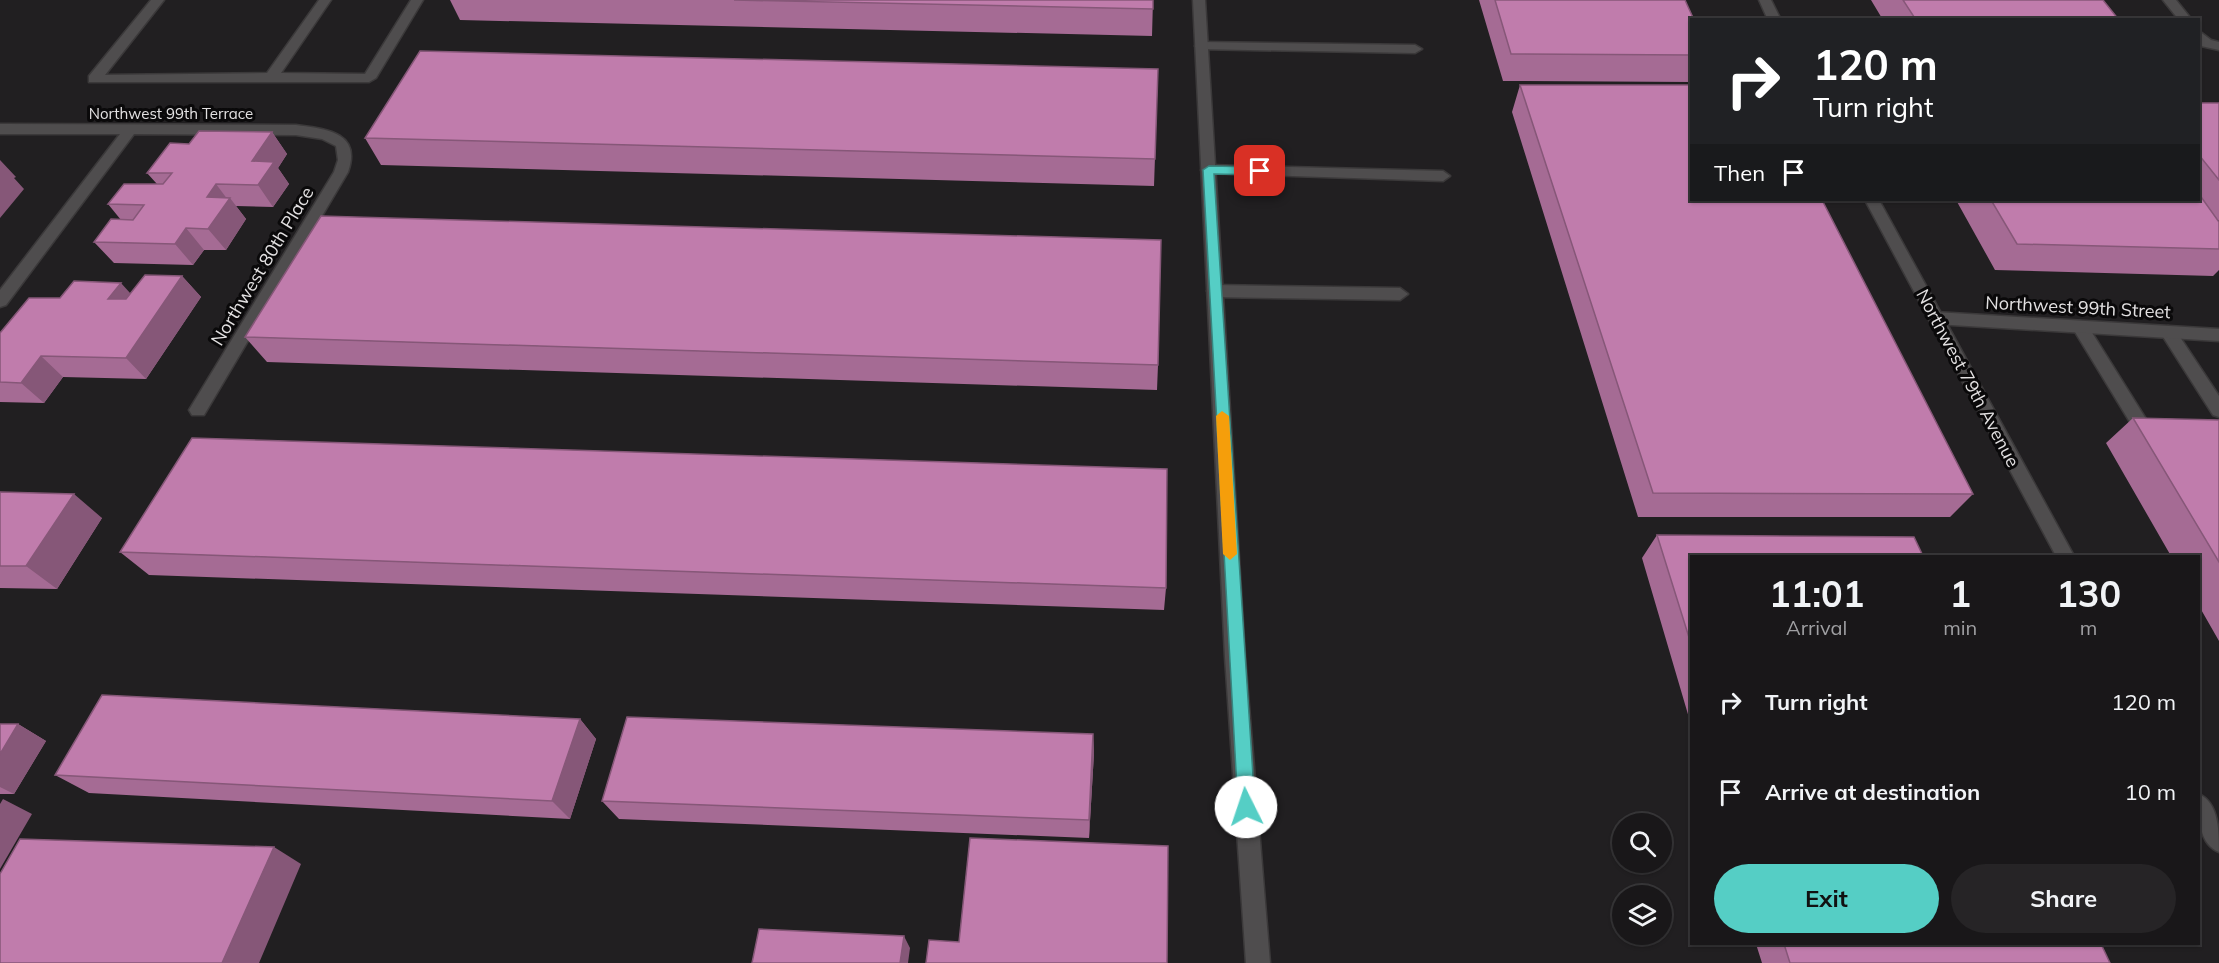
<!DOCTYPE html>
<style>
:root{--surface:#191719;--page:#262426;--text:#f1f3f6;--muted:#9f9fa2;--line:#373638;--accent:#55cec5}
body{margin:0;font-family:Mulish,sans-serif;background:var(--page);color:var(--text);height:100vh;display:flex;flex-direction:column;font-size:22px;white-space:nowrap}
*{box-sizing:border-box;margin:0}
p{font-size:20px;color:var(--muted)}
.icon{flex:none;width:33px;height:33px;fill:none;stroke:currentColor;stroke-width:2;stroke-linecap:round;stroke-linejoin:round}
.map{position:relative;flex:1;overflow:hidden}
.sheet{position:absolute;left:1690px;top:555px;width:510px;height:390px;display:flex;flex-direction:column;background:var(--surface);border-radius:0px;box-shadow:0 2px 4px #0004,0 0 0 2px var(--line)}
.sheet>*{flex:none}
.guide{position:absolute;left:1690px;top:18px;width:510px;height:183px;border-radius:0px;box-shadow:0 2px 4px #0004,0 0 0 2px var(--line);background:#202124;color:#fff;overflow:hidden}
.fabs{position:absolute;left:1612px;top:813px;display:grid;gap:12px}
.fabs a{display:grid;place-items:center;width:60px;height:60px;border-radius:50%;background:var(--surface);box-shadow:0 2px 4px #0004,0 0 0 2px var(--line);font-size:30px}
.pin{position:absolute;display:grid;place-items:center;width:51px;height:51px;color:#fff;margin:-26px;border-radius:12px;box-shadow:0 3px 9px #0006}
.me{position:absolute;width:66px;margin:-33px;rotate:356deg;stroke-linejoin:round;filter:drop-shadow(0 0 4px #0008)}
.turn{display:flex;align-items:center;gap:21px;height:126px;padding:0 24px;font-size:27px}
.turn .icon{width:78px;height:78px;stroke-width:2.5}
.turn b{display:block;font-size:42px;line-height:51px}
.then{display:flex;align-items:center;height:57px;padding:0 24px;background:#0003;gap:12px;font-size:22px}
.eta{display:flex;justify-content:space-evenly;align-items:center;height:102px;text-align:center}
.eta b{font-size:36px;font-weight:700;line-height:42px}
.button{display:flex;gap:12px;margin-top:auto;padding:12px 24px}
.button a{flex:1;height:69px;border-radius:36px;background:var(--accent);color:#111;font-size:24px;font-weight:700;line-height:69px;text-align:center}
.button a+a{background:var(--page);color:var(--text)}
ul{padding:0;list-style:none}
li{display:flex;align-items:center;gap:18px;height:90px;padding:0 24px}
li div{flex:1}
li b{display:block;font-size:22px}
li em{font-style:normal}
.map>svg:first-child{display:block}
</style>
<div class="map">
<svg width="2219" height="963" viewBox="0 0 2219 963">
<rect width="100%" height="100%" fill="#211f21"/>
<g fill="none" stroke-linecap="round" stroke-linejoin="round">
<defs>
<path id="service" d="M 151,0 L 164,0 L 105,75 L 267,73 L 319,0 L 331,0 L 281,73 L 365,74 L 411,0 L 423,0 L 376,78 L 369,82 L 89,82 L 89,76 Z
M 2163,0 L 2176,0 L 2192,20 L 2179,20 Z
M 2199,31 L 2211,40 L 2219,42 L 2219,50 L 2201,46 Z
M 1202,42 L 1415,45 L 1422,49 L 1415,53 L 1197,49 L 1195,46 Z
M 1208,165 L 1443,171 L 1450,176 L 1443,181 L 1203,173 L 1201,170 L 1203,167 Z
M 1215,285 L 1400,288 L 1408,294 L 1400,300 L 1215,297 L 1207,291 Z
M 2080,321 L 2086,323 L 2151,427 L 2154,432 L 2151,437 L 2139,437 L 2072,327 Z
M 2168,326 L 2174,328 L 2219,396 L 2219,417 L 2213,415 L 2160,332 Z"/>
<path id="minor" d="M 0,124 L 296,125 C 326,129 362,132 348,172 L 204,415 L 192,415 L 189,410 L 334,172 L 338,160 L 336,146 L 322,139 L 296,135 L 134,134 L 6,305 L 0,307 L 0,290 L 120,134 L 0,134 Z
M 1935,312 L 2219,329 L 2219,341 L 1935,324 L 1927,318 Z"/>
<path id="tertiary" d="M 1193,0 L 1205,0 L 1245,657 L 1270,963 L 1246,963 L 1225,657 Z
M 1759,0 L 1771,0 L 1781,20 L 1768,20 Z
M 1865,200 L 1879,200 L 2074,556 L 2056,556 Z
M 2199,794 C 2219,803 2219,832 2219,852 C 2197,843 2199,814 2199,794 Z"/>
</defs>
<use href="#service" stroke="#3b393a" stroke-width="3"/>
<use href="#minor" stroke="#3b393a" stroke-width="3"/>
<use href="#tertiary" stroke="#3b393a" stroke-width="3"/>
<use href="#service" fill="#4f4d4e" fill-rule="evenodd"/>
<use href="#minor" fill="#4f4d4e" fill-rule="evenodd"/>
<use href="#tertiary" fill="#4f4d4e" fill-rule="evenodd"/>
</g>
<path fill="#a56b94" d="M 450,0 L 1153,0 L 1152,36 L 460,20 Z
M 1479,0 L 1685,0 L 1692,20 L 1692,82 L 1503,81 Z
M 1871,0 L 2103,0 L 2119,20 L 1883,20 Z
M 1158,69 L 1154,186 L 381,165 L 365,138 Z
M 1520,85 L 1973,494 L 1950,517 L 1638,517 L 1512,112 Z
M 2199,103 L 2219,103 L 2219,220 L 2218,220 L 2219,222 L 2219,270 L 2213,276 L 1995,270 L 1956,200 L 2199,200 Z
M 272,132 L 287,154 L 278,168 L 289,184 L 273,207 L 236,206 L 246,219 L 226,250 L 204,250 L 193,265 L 114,263 L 94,242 L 121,220 L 108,204 L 157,184 L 147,173 Z
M 182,276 L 201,297 L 146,379 L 63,377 L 44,403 L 0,402 L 0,333 L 60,298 L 131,294 Z
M 245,337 L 1158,365 L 1157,390 L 267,362 Z
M 2133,418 L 2219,420 L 2219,641 L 2199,606 L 2199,556 L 2171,556 L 2106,443 Z
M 0,492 L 102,518 L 57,589 L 0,588 Z
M 1657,535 L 1692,556 L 1692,728 L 1642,558 Z
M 120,552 L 1166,588 L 1164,610 L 149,575 Z
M 580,719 L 596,739 L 570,819 L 89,793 L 55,775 Z
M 0,724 L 18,724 L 46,741 L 14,794 L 0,794 Z
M 1093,734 L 1094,753 L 1089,838 L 619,819 L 602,801 Z
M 1756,944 L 2101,944 L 2110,963 L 1762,963 Z"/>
<path fill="#865778" d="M 272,132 L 287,154 L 278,168 L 289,184 L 273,207 L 258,185 L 252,161 Z
M 0,160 L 16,177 L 14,178 L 24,189 L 0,218 Z
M 216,184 L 228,200 L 230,198 L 246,219 L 226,250 L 208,229 L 207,197 Z
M 186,228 L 204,250 L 193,265 L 175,244 Z
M 182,276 L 201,297 L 146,379 L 126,358 Z
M 121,283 L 140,304 L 108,299 Z
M 41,356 L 63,377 L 44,403 L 21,383 Z
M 74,494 L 102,518 L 57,589 L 26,566 Z
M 580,719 L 596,739 L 570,819 L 552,801 Z
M 18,724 L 46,741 L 14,794 L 0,787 L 0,754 Z
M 1093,734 L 1094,753 L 1089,838 L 1089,820 Z
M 3,799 L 32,814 L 0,869 L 0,804 Z
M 274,847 L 301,864 L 259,963 L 222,963 Z
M 904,936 L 910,948 L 908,963 L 900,963 Z"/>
<path fill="#c07cac" stroke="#865778" stroke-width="1.5" d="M 734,0 L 1153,0 L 1153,9 Z
M 1495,0 L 1685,0 L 1694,20 L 1692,20 L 1692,55 L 1511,54 Z
M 1903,0 L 2103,0 L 2119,20 L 1916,20 Z
M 420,51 L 1158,69 L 1155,159 L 365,138 Z
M 1520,85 L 1692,85 L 1692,200 L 1822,200 L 1973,494 L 1653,493 Z
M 2199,103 L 2219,103 L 2219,180 L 2199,155 Z
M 199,131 L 272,132 L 252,161 L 274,162 L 258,185 L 216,184 L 207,197 L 230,198 L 208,229 L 186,228 L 175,244 L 94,242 L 111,219 L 133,220 L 144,205 L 108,204 L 124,184 L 163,184 L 172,173 L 147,173 L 170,143 L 189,144 Z
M 2199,194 L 2219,222 L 2219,249 L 2017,244 L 1991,200 L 2199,200 Z
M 321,216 L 1161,240 L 1158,365 L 245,337 Z
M 145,275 L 182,276 L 126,358 L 41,356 L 21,383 L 0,382 L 0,333 L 29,298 L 60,298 L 74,281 L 121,283 L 108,299 L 126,299 Z
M 2133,418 L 2219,420 L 2219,562 Z
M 192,438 L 1167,469 L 1166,588 L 120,552 Z
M 0,492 L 74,494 L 26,566 L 0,566 Z
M 1657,535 L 1914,537 L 1923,556 L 1692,556 L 1692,647 Z
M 102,695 L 580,719 L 552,801 L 55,775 Z
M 627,717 L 1093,734 L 1089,820 L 602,801 Z
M 0,724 L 18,724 L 0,754 Z
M 970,838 L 1168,846 L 1167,963 L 926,963 L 929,940 L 959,942 Z
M 20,839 L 274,847 L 222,963 L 0,963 L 0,874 Z
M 759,929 L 904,936 L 900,963 L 752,963 Z
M 1784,944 L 2101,944 L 2110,963 L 1790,963 Z"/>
<path fill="#55cec5" stroke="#378680" stroke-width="1.5" d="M 1209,166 L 1260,167 L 1266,171 L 1260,175 L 1214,174 L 1255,807 L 1252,812 L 1246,815 L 1241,812 L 1238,807 L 1203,170 Z"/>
<path fill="#f59e0b" d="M 1222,411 L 1229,416 L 1237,554 L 1230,560 L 1223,554 L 1216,416 Z"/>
<g text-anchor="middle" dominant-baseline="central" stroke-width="6" stroke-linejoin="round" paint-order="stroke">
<g font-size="15" fill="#e3e1e2" stroke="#0a090a">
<text x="171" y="113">Northwest 99th Terrace</text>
</g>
<g font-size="18" fill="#e3e1e2" stroke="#0a090a">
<text transform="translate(262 266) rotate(-59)">Northwest 80th Place</text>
<text transform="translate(2078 307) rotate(3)">Northwest 99th Street</text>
<text transform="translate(1968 378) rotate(62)">Northwest 79th Avenue</text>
</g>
</g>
</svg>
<div class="fabs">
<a><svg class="icon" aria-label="search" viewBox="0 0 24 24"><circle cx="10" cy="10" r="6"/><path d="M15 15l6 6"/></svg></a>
<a><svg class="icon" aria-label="layers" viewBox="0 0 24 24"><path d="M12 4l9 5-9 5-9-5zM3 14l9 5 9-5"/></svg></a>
</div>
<div class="pin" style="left:1260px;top:171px;background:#d93025"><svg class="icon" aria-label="arrive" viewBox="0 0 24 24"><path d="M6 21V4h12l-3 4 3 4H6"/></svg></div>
<svg class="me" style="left:1246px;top:807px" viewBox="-20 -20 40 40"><circle r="19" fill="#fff"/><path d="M0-13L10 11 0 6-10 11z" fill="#55cec5"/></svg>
<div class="guide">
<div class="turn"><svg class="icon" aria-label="right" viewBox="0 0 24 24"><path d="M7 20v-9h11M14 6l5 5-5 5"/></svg><div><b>120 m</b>Turn right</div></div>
<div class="then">Then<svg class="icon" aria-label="arrive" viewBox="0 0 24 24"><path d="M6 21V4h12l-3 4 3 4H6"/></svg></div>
</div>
<section class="sheet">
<div class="eta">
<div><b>11:01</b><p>Arrival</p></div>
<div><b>1</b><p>min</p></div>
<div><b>130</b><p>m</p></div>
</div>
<ul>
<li><svg class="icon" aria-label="right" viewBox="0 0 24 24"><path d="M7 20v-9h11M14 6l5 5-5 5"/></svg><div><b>Turn right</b></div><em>120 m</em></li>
<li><svg class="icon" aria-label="arrive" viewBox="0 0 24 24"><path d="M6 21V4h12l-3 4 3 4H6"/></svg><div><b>Arrive at destination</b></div><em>10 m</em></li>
</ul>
<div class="button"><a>Exit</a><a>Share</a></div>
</section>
</div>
